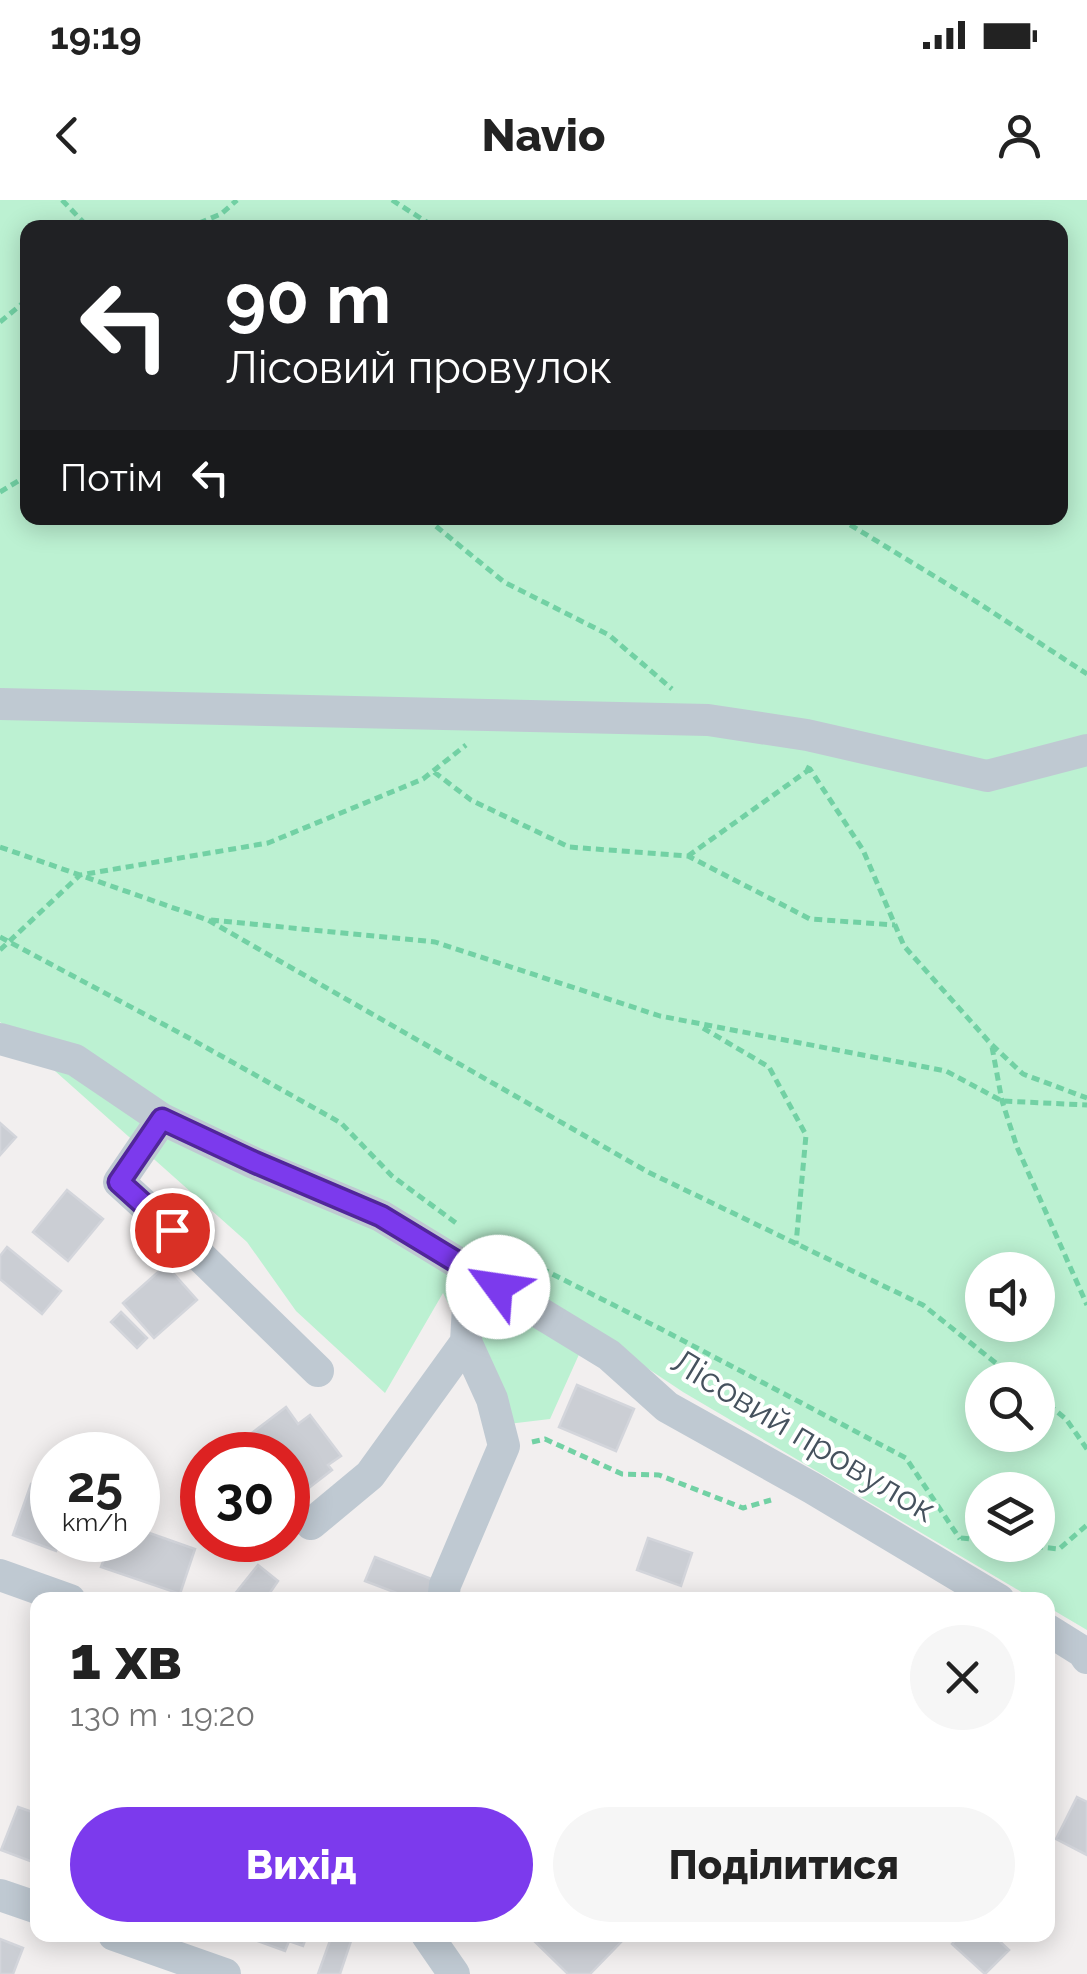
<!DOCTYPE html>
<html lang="uk">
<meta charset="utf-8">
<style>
:root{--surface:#fff;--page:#f6f6f6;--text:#222;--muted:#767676;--accent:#7c3aed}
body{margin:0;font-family:Raleway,sans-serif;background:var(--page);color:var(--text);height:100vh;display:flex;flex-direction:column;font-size:38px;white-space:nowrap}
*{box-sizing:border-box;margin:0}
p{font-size:32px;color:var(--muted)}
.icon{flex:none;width:55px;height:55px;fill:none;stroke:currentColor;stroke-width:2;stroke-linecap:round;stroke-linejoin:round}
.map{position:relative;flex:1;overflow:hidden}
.side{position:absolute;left:30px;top:1392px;width:1025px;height:350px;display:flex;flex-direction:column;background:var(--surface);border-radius:20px;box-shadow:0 5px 25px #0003}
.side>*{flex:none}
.guide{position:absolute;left:20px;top:20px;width:1048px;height:305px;border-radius:20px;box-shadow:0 5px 25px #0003;background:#202124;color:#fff;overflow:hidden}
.tools{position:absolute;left:965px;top:1052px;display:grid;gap:20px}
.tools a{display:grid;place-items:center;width:90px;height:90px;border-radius:50%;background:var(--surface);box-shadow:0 5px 25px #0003;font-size:50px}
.speed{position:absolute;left:30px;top:1232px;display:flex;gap:20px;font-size:50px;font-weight:700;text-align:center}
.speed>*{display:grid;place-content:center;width:130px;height:130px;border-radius:50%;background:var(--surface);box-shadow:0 5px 25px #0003;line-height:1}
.speed small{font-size:25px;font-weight:400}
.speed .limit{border:15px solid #d22;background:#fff;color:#111}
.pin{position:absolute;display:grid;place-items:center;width:85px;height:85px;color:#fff;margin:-42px;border:5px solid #fff;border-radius:50%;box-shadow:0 2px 10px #0007}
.me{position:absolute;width:110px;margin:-55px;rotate:301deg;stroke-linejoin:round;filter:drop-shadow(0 0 8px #0008)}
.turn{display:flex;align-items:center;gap:35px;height:210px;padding:0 40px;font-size:45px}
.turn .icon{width:130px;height:130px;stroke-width:2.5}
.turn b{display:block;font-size:70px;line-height:85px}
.then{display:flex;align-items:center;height:95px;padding:0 40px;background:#0003;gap:20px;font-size:38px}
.round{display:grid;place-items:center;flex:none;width:105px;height:105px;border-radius:52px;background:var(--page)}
.overview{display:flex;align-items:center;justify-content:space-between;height:170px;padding:0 40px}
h1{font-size:60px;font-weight:800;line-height:75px}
.primary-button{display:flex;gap:20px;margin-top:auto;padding:20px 40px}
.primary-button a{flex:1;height:115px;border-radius:60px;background:var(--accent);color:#fff;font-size:40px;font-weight:800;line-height:115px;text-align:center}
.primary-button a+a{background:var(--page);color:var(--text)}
.status{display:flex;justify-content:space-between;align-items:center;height:70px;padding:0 50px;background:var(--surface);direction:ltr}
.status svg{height:28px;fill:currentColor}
header{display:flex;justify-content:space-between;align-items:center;height:130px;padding:0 40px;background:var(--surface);font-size:45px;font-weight:800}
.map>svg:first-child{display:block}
</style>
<div class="status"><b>19:19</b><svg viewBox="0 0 49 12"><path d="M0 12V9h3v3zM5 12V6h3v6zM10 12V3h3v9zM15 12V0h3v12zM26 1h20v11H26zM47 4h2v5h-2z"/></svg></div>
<header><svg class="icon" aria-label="back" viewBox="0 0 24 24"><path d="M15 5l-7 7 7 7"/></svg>Navio<svg class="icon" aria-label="person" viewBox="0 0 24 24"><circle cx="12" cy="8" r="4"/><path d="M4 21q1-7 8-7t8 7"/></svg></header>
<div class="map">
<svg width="1087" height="1774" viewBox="0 0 1087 1774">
<rect width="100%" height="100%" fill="#f2efef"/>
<path fill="#bcf1d2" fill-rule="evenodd" d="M 0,0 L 1087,0 L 1087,1430 L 1048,1407 L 1048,1400 L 1035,1400 L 683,1192 L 590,1130 L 550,1219 L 508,1224 L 443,1093 L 385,1193 L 296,1111 L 247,1042 L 0,822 ZM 28,28 L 1060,28 L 1060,318 L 28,318 ZM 982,1070 L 1038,1070 L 1038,1125 L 982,1125 ZM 982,1180 L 1038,1180 L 1038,1235 L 982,1235 ZM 982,1290 L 1038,1290 L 1038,1345 L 982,1345 Z"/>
<path fill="#cbced4" stroke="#d3d5db" stroke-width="2.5" d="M 0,923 L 16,937 L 0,955 Z
M 67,990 L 103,1019 L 68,1061 L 33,1032 Z
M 7,1047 L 61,1091 L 42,1114 L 0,1079 L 0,1056 Z
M 166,1065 L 197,1100 L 154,1138 L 123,1103 Z
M 121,1112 L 147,1138 L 137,1148 L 111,1122 Z
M 577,1185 L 634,1209 L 616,1251 L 559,1227 Z
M 286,1207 L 298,1224 L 310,1215 L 341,1256 L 328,1265 L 332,1270 L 288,1304 L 288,1255 L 250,1255 L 240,1242 Z
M 31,1284 L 52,1292 L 52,1340 L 60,1340 L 56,1351 L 13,1335 Z
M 138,1329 L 195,1349 L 180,1394 L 101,1367 L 111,1340 L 138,1340 Z
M 648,1338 L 692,1353 L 681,1386 L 637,1370 Z
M 375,1357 L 434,1380 L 426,1400 L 415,1400 L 365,1381 Z
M 258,1365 L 278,1381 L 265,1400 L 230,1400 Z
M 1077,1597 L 1087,1602 L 1087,1655 L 1056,1639 Z
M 18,1607 L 38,1614 L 38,1664 L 1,1650 Z
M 241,1735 L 307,1735 L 303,1746 L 289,1741 L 285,1751 Z
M 332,1735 L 353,1735 L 340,1774 L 318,1774 Z
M 528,1735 L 618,1735 L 623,1740 L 590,1774 L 568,1774 Z
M 960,1735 L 993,1735 L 1009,1750 L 985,1774 L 952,1744 Z
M 0,1739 L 23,1748 L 13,1774 L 0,1774 Z"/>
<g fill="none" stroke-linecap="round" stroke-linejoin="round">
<path stroke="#72d1a4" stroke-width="5" stroke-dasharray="8 5" stroke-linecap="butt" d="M 62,0 L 89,28
M 392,0 L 436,28
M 187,28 L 221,14 L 237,0
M 0,122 L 28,99
M 0,292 L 28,275
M 426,318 L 504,382 L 609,435 L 672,489
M 839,318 L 980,404 L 1087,474
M 806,567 L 810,569 L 863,650 L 904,746 L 991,844 L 1023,874 L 1087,898
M 434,572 L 471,600 L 569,647 L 688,656 L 810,719 L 895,725
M 0,647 L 208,720 L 648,972 L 923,1105 L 1017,1180
M 688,656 L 810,569
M 211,720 L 435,742 L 660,816 L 946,871 L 1002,901 L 1087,905
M 0,737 L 191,839 L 341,923 L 392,976 L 456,1023
M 0,750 L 80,675 L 268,643 L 423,579 L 466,545
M 703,828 L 769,867 L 806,935 L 796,1044
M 992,847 L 1002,901 L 1017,947 L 1087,1105
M 483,1039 L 661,1129 L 906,1258 L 960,1339
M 1038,1196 L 1066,1219 L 1087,1249
M 532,1242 L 545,1239 L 622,1274 L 659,1275 L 743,1308 L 771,1300
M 961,1338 L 982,1340
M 1022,1345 L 1059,1349 L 1087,1325"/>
<path stroke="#bfc9d2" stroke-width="32" d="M 0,504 L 708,520 L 807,535 L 987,576 L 1087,550
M 0,839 L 75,860 L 162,919 L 119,982 L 199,1055 L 318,1171
M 162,919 L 254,963 L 381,1016 L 609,1155 L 667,1207 L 812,1288 L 999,1400
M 311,1324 L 370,1275 L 466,1142
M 0,1375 L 70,1400
M 443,1400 L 445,1385 L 504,1246 L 492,1199 L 466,1142 L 470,1070
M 1048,1430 L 1083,1452 L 1087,1458
M 0,1695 L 38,1708
M 114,1735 L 225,1774
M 427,1735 L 454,1774"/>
</g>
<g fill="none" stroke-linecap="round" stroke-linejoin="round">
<defs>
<path id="route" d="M 172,1030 L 119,982 L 162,919 L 254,962 L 381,1016 L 498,1087"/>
</defs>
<use href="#route" stroke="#51269a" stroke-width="25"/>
<use href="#route" stroke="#7c3aed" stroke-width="18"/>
</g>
<g text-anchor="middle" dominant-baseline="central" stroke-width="8" stroke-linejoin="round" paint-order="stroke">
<g font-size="35" fill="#46525e" stroke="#fff">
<text transform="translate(804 1235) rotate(31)">Лісовий провулок</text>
</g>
</g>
</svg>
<div class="tools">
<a><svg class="icon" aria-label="sound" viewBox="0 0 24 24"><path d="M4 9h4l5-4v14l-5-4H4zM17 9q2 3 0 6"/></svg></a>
<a><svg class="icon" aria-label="search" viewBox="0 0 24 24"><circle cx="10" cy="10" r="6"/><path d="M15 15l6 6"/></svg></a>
<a><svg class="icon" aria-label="layers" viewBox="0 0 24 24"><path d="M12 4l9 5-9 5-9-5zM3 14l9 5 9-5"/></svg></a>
</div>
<div class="speed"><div>25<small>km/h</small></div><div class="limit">30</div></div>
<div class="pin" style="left:172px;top:1030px;background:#d93025"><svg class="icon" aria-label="arrive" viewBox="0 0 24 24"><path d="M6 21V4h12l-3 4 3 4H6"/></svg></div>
<svg class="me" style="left:498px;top:1087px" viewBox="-20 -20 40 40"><circle r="19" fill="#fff"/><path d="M0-13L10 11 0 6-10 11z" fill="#7c3aed"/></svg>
<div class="guide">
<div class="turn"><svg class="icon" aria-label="left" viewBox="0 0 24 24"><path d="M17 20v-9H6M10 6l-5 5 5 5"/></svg><div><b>90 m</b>Лісовий провулок</div></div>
<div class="then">Потім<svg class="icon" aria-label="left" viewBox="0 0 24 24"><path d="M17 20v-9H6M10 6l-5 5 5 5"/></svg></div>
</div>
<section class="side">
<div class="overview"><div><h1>1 хв</h1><p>130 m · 19:20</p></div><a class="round"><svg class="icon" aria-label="close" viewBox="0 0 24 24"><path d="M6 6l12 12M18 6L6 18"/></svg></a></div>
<div class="primary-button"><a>Вихід</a><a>Поділитися</a></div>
</section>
</div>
